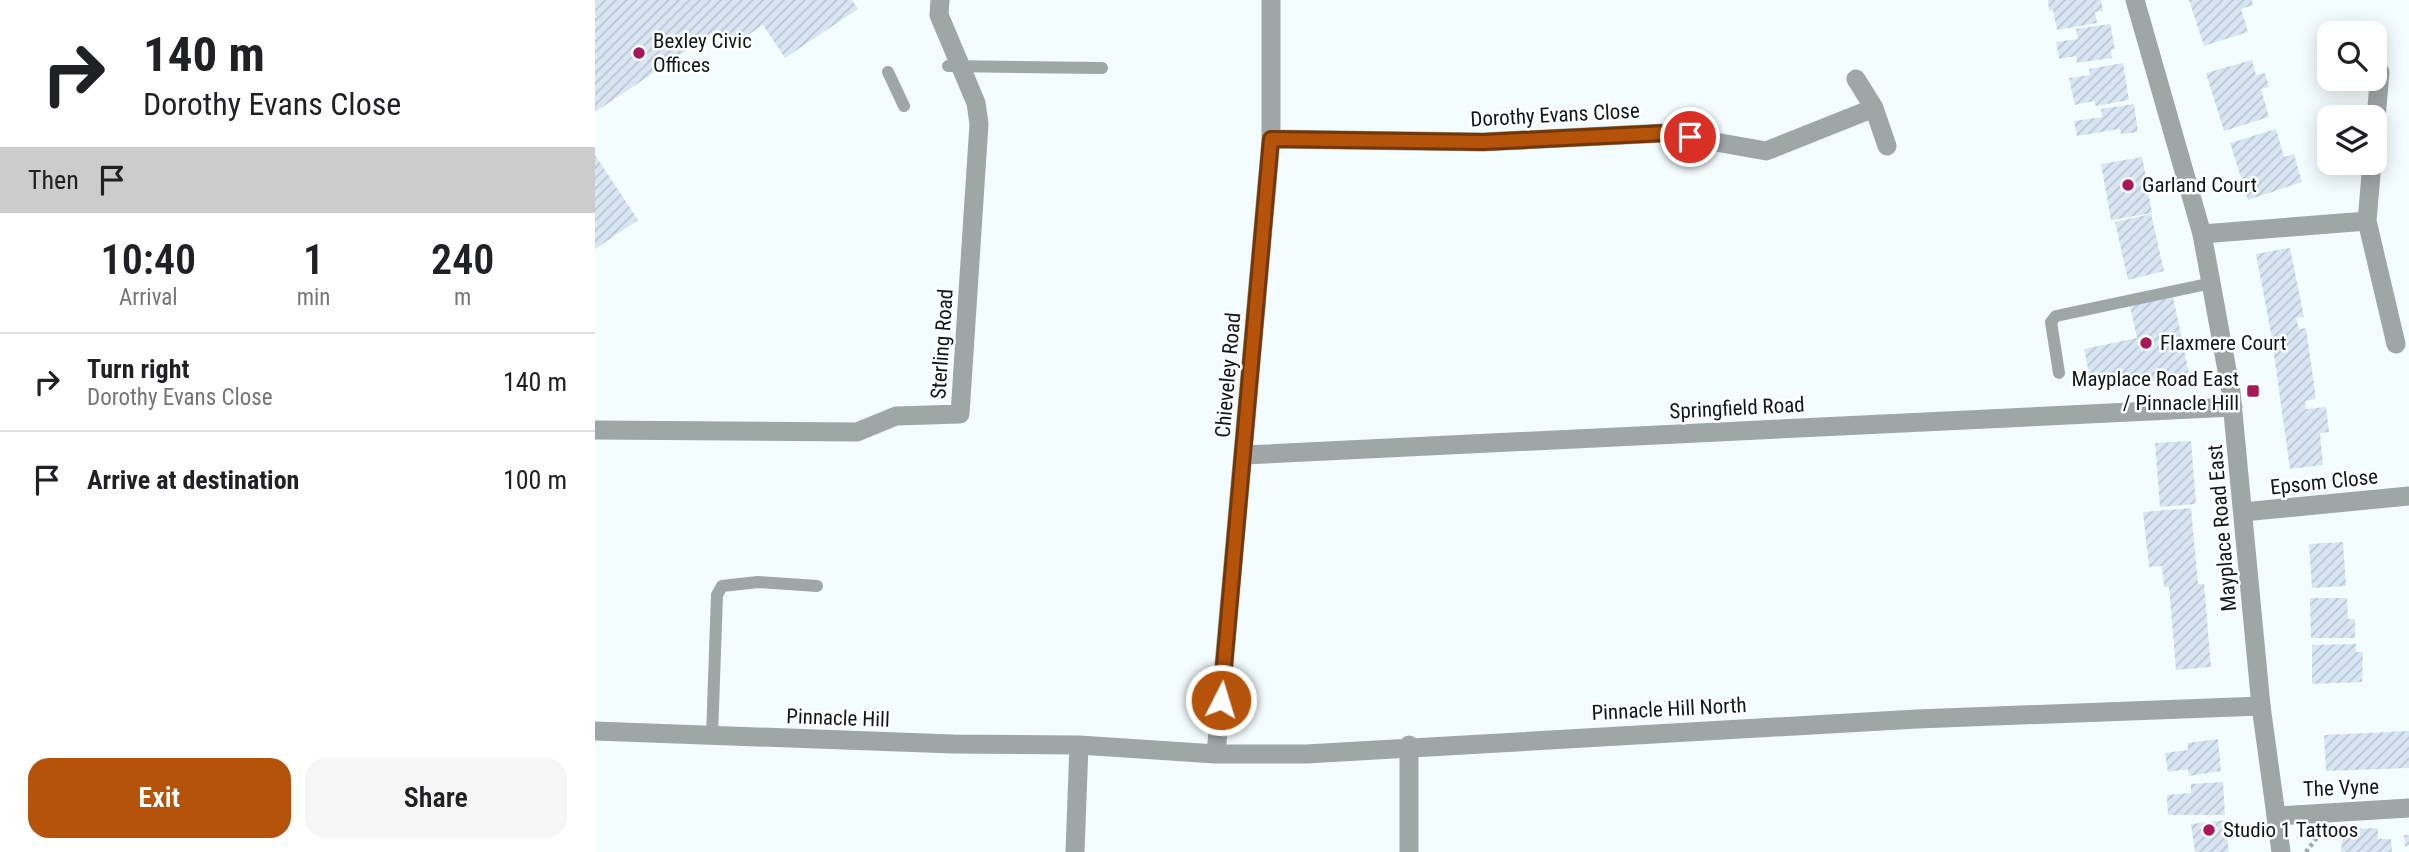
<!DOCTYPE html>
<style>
:root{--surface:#fff;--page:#f6f6f6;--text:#202124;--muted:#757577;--line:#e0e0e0;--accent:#b45309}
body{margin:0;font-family:"Roboto Condensed",sans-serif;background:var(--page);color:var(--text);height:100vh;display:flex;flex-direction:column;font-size:26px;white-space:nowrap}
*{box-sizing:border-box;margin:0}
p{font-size:23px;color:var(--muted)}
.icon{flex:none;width:38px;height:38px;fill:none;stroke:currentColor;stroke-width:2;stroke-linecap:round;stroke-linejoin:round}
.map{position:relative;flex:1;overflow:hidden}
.details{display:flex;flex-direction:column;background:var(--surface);width:595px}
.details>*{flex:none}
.guide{background:#fff;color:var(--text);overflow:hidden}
.buttons{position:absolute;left:1722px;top:21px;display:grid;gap:14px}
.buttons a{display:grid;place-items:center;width:70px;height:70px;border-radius:14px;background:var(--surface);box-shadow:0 4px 18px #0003;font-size:35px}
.pin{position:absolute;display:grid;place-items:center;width:60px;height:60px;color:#fff;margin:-30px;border:4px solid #fff;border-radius:50%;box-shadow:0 2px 7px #0007}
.me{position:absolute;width:77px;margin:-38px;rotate:5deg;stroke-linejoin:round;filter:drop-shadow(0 0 5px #0008)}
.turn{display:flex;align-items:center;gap:24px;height:147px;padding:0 28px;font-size:32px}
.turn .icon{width:91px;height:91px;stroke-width:2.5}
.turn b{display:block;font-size:49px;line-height:60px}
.then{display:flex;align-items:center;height:66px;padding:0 28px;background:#0003;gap:14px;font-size:26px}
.eta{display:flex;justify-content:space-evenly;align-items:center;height:119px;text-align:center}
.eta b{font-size:42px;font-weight:600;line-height:49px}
.button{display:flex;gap:14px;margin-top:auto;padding:14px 28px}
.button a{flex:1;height:80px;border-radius:21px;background:var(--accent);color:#fff;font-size:28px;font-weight:600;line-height:80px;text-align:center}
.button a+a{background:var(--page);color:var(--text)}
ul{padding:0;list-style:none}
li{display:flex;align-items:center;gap:21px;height:98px;padding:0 28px;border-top:2px solid var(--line)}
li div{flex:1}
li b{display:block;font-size:26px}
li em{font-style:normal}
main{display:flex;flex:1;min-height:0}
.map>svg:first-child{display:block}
</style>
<main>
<section class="details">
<div class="guide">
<div class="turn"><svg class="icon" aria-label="right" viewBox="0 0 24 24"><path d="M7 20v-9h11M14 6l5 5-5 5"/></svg><div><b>140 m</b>Dorothy Evans Close</div></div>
<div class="then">Then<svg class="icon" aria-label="arrive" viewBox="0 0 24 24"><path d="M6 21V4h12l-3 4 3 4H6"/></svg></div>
</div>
<div class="eta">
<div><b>10:40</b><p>Arrival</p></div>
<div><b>1</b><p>min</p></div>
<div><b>240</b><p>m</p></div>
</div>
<ul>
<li><svg class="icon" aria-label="right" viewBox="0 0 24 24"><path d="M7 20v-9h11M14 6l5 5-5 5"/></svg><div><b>Turn right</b><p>Dorothy Evans Close</p></div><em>140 m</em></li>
<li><svg class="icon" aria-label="arrive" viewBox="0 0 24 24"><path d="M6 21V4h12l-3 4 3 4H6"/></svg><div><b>Arrive at destination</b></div><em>100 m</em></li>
</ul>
<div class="button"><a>Exit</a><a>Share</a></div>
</section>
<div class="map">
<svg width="1814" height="852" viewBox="0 0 1814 852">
<defs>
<pattern id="building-hatch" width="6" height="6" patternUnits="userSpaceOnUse" patternTransform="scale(1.75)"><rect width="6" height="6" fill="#d8e6f4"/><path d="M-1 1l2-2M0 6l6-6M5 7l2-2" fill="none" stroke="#b8c5d1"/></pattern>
</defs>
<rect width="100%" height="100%" fill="#f3fcfe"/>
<path fill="url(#building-hatch)" d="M 0,0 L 257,0 L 263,9 L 190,58 L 168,25 L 134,48 L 122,30 L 0,112 Z
M 1453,0 L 1506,0 L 1508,11 L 1500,12 L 1502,23 L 1462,30 L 1458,10 L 1454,11 Z
M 1594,0 L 1657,0 L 1658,5 L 1646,9 L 1653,32 L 1609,46 Z
M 1515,24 L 1520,49 L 1516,50 L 1517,58 L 1482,63 L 1481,56 L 1464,59 L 1461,42 L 1483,39 L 1481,29 Z
M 1657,60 L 1661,75 L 1670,73 L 1674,87 L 1666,89 L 1674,117 L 1629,131 L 1611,73 Z
M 1528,63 L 1534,100 L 1501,106 L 1499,101 L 1480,105 L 1474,78 L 1495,75 L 1494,69 Z
M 1539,104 L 1543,132 L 1526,134 L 1525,129 L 1482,136 L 1479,121 L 1507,117 L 1506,109 Z
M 1681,129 L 1689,157 L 1699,154 L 1707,182 L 1653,200 L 1635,143 Z
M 0,155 L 43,220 L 0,249 Z
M 1547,157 L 1551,178 L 1556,178 L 1558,191 L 1553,192 L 1557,213 L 1516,220 L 1506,164 Z
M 1556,214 L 1569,271 L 1533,280 L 1520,222 Z
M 1695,248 L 1709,317 L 1701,318 L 1704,329 L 1711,328 L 1721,399 L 1710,401 L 1711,409 L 1731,407 L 1734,432 L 1725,433 L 1728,465 L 1695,469 L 1676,333 L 1661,254 Z
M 1578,297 L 1594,373 L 1554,382 L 1553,375 L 1497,387 L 1489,349 L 1542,338 L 1535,306 Z
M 1596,441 L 1601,504 L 1565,507 L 1560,443 Z
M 1596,508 L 1603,584 L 1609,584 L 1616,667 L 1581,670 L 1574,587 L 1569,587 L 1567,566 L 1554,567 L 1548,512 Z
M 1748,542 L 1751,586 L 1717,588 L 1714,544 Z
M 1715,598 L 1752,598 L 1753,619 L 1760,619 L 1760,638 L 1716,638 Z
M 1761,644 L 1761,652 L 1768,652 L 1767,682 L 1717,684 L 1717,645 Z
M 1814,731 L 1814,768 L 1731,771 L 1729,735 Z
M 1623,739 L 1626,771 L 1594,776 L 1593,769 L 1573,772 L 1570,753 L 1593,750 L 1592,743 Z
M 1628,782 L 1630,815 L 1573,815 L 1572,795 L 1596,793 L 1596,784 Z
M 1630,820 L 1634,852 L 1600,852 L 1596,824 Z
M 1783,828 L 1783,839 L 1796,839 L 1797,852 L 1746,852 L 1748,829 Z
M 1809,835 L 1814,835 L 1814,845 L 1810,847 Z"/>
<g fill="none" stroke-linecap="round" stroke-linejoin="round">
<path stroke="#a2aaac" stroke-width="4.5" stroke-dasharray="3.5 3.5" stroke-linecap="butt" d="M 1711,852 L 1723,836"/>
<path stroke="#9ea7a6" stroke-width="12" d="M 353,66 L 507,68
M 293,72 L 309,106
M 1464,373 L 1456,322 L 1461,316 L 1617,283
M 117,736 L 122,595 L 127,586 L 163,582 L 222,586"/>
<path stroke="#9ea7a6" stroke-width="19" d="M 1279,108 L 1292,146
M 1780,130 L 1785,72
M 676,139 L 888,142 L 1070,133 L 1171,151 L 1279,108 L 1261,79
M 1772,221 L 1801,344
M 1607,234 L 1772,221 L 1777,163
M 0,430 L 262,432 L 301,416 L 365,414 L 384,124 L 381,103 L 344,15 L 345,0
M 649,455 L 1638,407
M 1648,512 L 1814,496
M 0,731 L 358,744 L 484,745 L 621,754 L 711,754 L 1322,719 L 1666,706
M 621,754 L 676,139 L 676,0
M 1681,816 L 1814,808
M 480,852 L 484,745
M 814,852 L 814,745"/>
<path stroke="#9ea7a6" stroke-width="19" d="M 1540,0 L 1607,234 L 1636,392 L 1666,706 L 1686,852"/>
</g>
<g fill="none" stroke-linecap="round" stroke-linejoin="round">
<defs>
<path id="route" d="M 626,700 L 676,139 L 888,142 L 1070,133 L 1095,137"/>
</defs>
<use href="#route" stroke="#753606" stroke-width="18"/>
<use href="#route" stroke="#b45309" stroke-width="12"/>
</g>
<g fill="#a71859" stroke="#fff" stroke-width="2.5">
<circle cx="44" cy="53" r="7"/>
<circle cx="1533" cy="185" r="7"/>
<circle cx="1551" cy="343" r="7"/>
<rect x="1651" y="384" width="14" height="14" rx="3.5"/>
<circle cx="1614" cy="830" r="7"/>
</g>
<g text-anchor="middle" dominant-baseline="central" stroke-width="5" stroke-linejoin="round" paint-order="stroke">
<g font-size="21" fill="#10181a" stroke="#fff" text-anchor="start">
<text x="58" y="41">Bexley Civic<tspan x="58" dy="24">Offices</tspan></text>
<text x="1547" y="185">Garland Court</text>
<text x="1565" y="343">Flaxmere Court</text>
<text x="1644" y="379" text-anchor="end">Mayplace Road East<tspan x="1644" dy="24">/ Pinnacle Hill</tspan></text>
<text x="1628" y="830">Studio 1 Tattoos</text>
</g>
<g font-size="21" fill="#10181a" stroke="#fff">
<text transform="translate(960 115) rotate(-3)">Dorothy Evans Close</text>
<text transform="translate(347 344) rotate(-86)">Sterling Road</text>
<text transform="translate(633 375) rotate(-85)">Chieveley Road</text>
<text transform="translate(1142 408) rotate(-3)">Springfield Road</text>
<text transform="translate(1729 482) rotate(-6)">Epsom Close</text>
<text transform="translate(1627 528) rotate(-95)">Mayplace Road East</text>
<text transform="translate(1074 709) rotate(-3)">Pinnacle Hill North</text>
<text transform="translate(243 718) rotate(2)">Pinnacle Hill</text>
<text transform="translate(1746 788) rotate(-2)">The Vyne</text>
</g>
</g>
</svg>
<div class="buttons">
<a><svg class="icon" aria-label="search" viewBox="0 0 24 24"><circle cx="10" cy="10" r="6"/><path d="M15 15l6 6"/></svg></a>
<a><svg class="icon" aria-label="layers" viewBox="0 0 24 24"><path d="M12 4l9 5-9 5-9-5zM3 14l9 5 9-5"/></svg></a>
</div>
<div class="pin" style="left:1095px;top:137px;background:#d93025"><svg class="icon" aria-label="arrive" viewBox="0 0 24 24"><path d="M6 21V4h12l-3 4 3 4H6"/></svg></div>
<svg class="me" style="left:626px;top:700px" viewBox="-20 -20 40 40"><circle r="17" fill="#b45309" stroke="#fff" stroke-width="3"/><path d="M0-11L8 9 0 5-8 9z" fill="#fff"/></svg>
</div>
</main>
